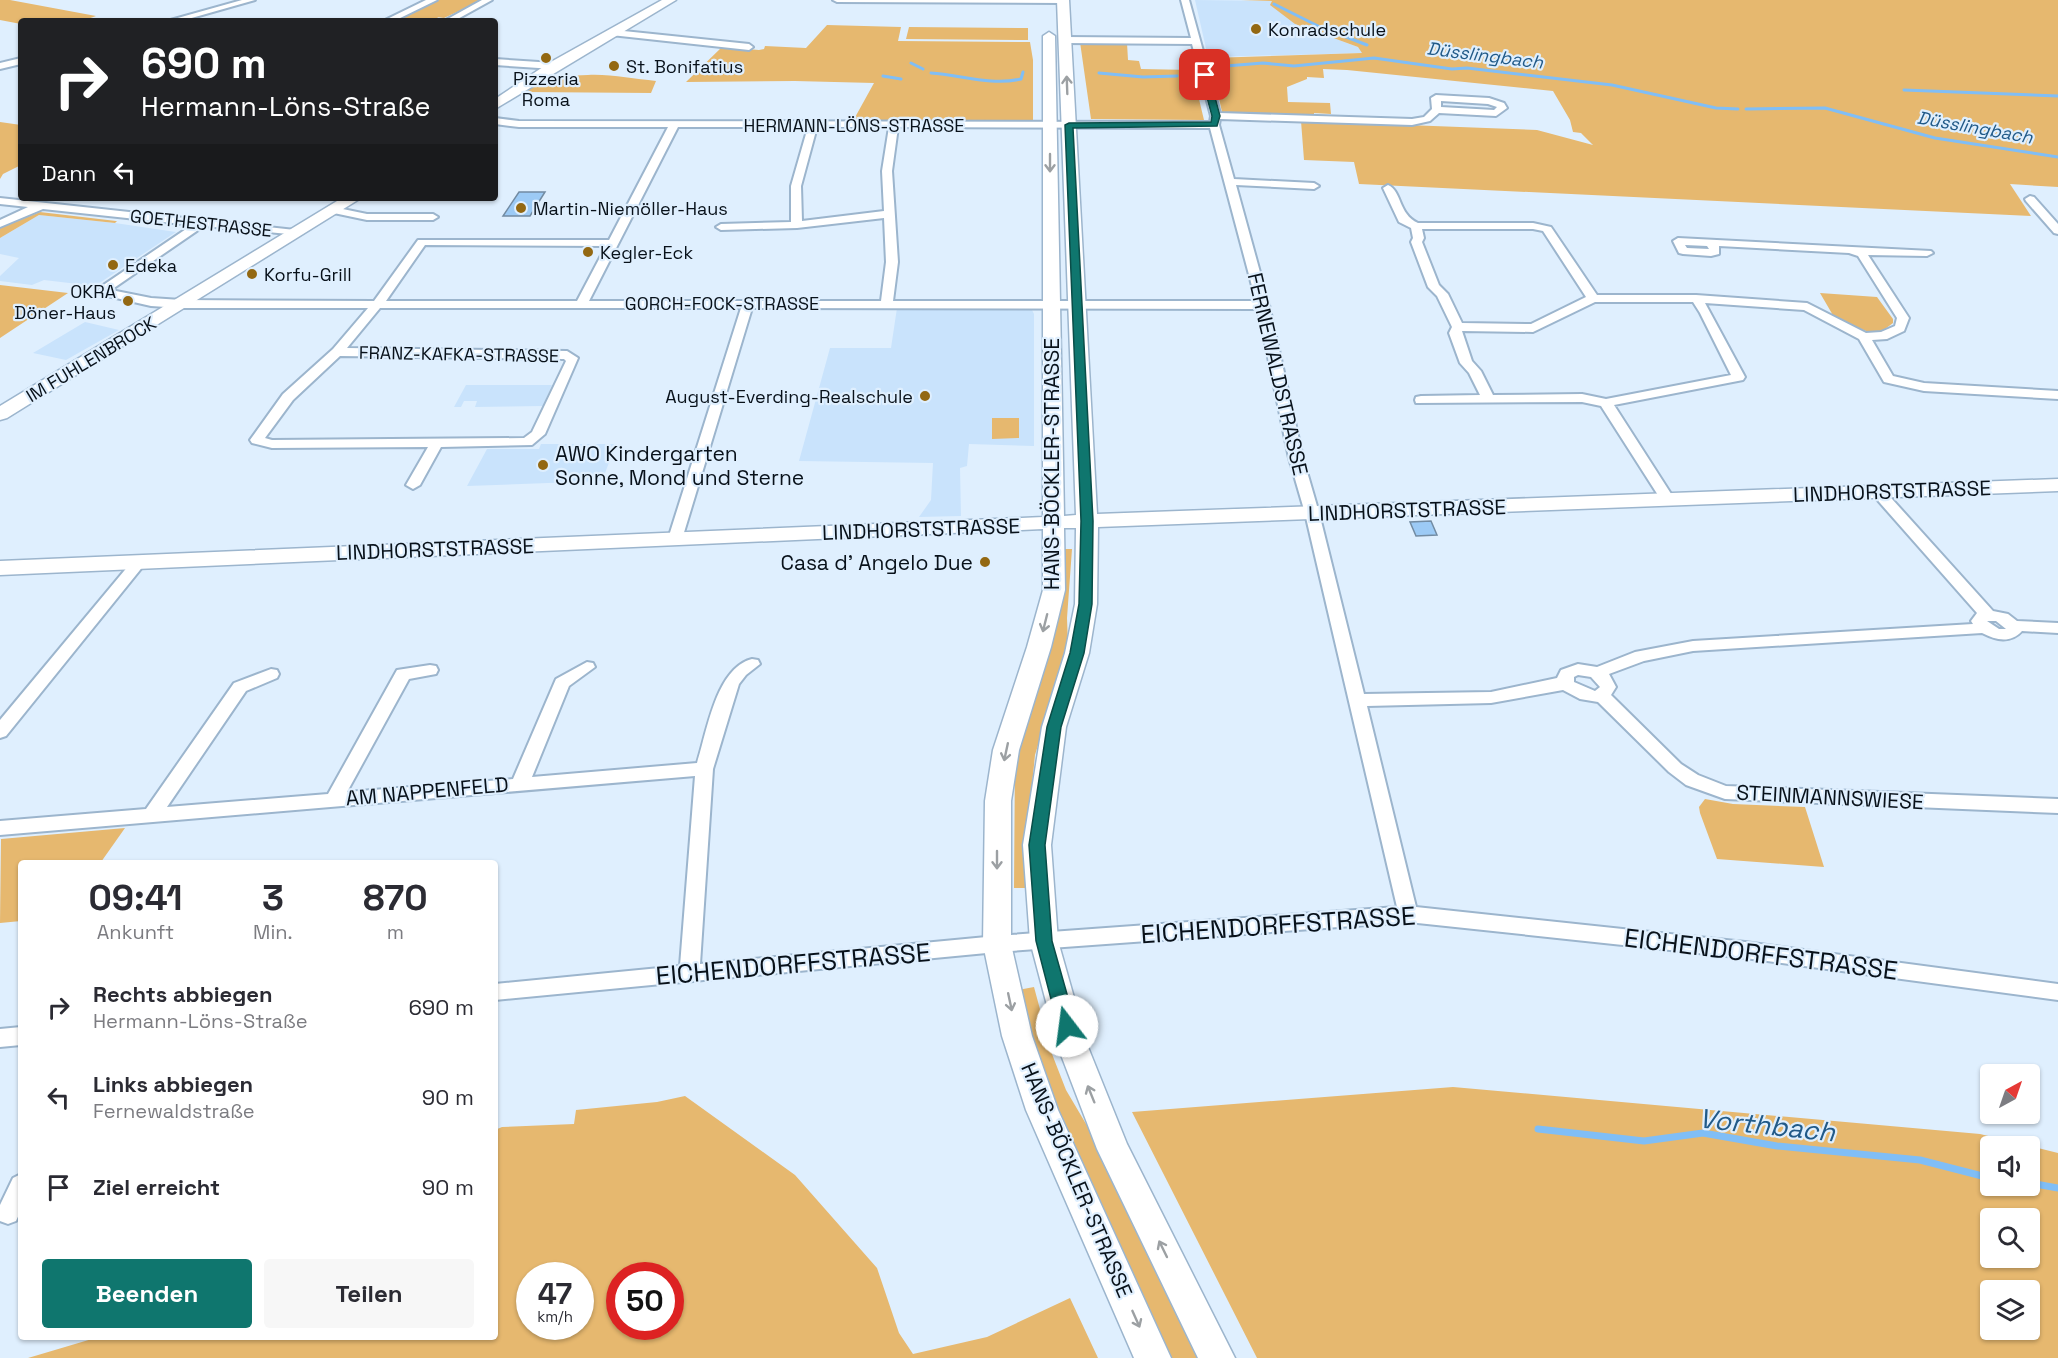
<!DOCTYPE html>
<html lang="de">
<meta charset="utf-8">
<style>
:root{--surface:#fff;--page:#f7f7f7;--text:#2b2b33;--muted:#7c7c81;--accent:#0f766e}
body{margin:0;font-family:"Space Grotesk",sans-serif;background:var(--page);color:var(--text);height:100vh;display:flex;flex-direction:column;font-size:22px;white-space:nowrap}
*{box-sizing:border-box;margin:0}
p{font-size:20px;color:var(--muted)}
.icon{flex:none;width:33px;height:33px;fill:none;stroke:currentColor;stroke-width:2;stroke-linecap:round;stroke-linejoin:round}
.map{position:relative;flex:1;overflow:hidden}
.sheet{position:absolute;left:18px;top:860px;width:480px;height:480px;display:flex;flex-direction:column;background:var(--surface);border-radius:6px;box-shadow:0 2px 4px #0004}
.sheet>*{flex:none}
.hud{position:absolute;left:18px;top:18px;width:480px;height:183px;border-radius:6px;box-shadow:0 2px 4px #0004;background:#202124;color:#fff;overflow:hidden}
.needle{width:39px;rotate:40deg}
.tools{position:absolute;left:1980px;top:1064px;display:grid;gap:12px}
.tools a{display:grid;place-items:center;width:60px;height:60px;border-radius:6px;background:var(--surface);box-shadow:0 2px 4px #0004;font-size:30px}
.speed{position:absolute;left:516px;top:1262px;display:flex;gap:12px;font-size:30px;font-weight:700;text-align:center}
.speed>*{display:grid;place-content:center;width:78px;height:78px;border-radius:50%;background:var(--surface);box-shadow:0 2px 4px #0004;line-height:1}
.speed small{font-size:15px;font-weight:400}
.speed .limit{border:9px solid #d22;background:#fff;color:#111}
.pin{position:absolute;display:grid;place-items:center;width:51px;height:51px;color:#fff;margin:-26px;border-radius:12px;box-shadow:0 3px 9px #0006}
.me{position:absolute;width:66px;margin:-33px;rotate:345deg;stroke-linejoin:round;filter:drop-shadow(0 0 4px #0008)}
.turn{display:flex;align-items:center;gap:21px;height:126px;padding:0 24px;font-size:27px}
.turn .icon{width:78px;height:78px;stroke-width:2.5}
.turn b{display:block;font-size:42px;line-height:51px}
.then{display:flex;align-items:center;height:57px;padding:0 24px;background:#0003;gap:12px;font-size:22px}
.eta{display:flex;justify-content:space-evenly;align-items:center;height:102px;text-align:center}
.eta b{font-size:36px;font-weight:800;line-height:42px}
.cta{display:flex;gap:12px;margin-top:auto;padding:12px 24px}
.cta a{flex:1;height:69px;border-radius:6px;background:var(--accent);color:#fff;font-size:24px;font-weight:800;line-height:69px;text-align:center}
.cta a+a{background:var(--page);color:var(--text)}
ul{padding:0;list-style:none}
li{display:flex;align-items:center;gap:18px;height:90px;padding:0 24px}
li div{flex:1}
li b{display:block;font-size:22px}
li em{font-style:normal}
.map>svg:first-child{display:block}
</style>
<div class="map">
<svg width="2058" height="1358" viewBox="0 0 2058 1358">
<rect width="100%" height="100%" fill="#dfeffe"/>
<path fill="#c9e3fc" d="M 1195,0 L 1272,1 L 1295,24 L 1358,47 L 1363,53 L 1208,57 Z
M 39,215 L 115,223 L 176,232 L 95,286 L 44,280 L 32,285 L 0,281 L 0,276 L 19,258 L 0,254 L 0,238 Z
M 897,308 L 1024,308 L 1032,310 L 1034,314 L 1034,446 L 969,444 L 967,466 L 960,468 L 961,516 L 919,517 L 931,500 L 933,463 L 799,461 L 830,348 L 891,348 Z
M 85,322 L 119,330 L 66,360 L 33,353 Z
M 466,385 L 552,385 L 543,406 L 475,407 L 477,401 L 464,401 L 461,407 L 454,407 Z
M 541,444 L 616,444 L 602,481 L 467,486 L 487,449 L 539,449 Z"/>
<path fill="#e6b86f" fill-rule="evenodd" d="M 0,0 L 10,0 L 96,16 L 82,21 L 21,21 L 21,24 L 0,20 Z
M 439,0 L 483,0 L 444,18 L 437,17 L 443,21 L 392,21 Z
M 1241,0 L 2058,0 L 2058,187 L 2010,184 L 2031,216 L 1359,184 L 1354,162 L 1304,160 L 1301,121 L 1537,130 L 1593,145 L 1581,133 L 1573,132 L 1570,120 L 1553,91 L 1347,70 L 1323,69 L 1324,78 L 1307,77 L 1307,79 L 1287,87 L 1288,102 L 1330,103 L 1331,114 L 1314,113 L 1314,116 L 1222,112 L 1210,58 L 1362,53 L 1358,47 L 1295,24 L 1270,5 L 1272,1 Z
M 827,25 L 901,27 L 898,41 L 1030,42 L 1033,60 L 1033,121 L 853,121 L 874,83 L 795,81 L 686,82 L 722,47 L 759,50 L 764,49 L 765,46 L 806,48 Z
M 909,27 L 1028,28 L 1028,40 L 906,39 Z
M 1080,42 L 1127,43 L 1128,60 L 1139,61 L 1141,69 L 1192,70 L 1204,120 L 1091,119 Z
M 550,75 C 564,77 575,75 588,75 C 611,74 634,79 656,81 L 651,93 L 525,92 Z
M 0,122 L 21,125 L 21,165 L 3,174 L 0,179 Z
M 40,212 L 116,221 L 117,221 L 115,223 L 39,215 L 0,238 L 0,228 Z
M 0,285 L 68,293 L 0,338 Z
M 1820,293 L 1877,297 L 1893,319 L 1893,323 L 1881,332 L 1866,331 L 1834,317 Z
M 992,418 L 1019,418 L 1019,438 L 992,439 Z
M 1061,549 L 1072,549 L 1067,618 L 1068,646 L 1035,755 L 1028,826 L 1028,888 L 1014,888 L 1015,755 Z
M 1705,799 L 1733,804 L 1805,807 L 1824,867 L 1717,859 L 1700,813 L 1699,807 Z
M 125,828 L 101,862 L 21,862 L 21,921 L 0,923 L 1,839 Z
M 1034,987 L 1052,1054 L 1066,1090 L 1102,1151 L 1203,1358 L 1165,1358 L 1057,1119 L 1018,990 Z
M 1453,1087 L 1980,1134 L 2029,1146 L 1990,1146 L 1990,1185 L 2030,1185 L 2030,1146 L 2058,1153 L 2058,1358 L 1257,1358 L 1132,1112 ZM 1990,1218 L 2030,1218 L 2030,1257 L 1990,1257 ZM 1990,1290 L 2030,1290 L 2030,1329 L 1990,1329 Z
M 685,1096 L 795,1175 L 877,1268 L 899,1333 L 913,1354 L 987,1337 L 1070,1298 L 1098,1358 L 28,1358 L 102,1336 L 495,1336 L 495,1130 L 502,1127 L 574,1124 L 576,1110 L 657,1102 ZM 530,1275 L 580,1275 L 580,1326 L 530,1326 ZM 620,1275 L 670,1275 L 670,1326 L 620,1326 Z"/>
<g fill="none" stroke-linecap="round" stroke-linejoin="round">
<path stroke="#80bef6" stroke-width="3" d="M 1274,4 L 1320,27 L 1367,45
M 911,63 L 923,69
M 1226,66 L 1263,63 L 1294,66 L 1374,58 L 1452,69 L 1467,68 L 1612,85 L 1716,108 L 1738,109
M 931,73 C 961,75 991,86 1021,79 L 1023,72
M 1099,73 L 1143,77 L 1177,76
M 883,76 L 901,79
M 1904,90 L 2058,96
M 1746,109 L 1825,108 L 1935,138 L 2058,157"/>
<path stroke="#80bef6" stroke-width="7" d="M 1538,1129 L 1644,1141 L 1703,1133 L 1777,1146 L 1920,1160 L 1990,1178
M 2030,1183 L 2058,1188"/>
</g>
<path fill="#9ccaf5" stroke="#728ba2" stroke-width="1.5" d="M 519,192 L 545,192 L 530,216 L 503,216 Z
M 1431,521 L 1437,535 L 1416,536 L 1410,522 Z"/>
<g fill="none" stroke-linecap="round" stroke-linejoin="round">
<defs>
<path id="street" d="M 242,0 L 255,0 L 181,21 L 167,21 Z
M 426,0 L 437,0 L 394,21 L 383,21 Z
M 482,0 L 492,0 L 454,21 L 444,21 Z
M 833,0 L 1066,0 L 1067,1 L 1063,3 L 837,2 Z
M 1181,0 L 1189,0 L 1220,113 L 1412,119 L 1424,117 L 1432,109 L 1431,98 L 1436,95 L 1489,98 L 1504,103 L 1507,108 L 1496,116 L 1439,113 L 1430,121 L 1412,125 L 1220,119 L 1219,125 L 1234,179 L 1314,183 L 1319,186 L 1314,189 L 1236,185 L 1269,305 L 1303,458 L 1319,513 L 1364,694 L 1491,692 L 1557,678 L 1561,670 L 1578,664 L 1597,667 L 1635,652 L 1693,641 L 1973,624 L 1971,621 L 1977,613 L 1873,495 L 1871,492 L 1878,488 L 1883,489 L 1993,611 L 2008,614 L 2017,621 L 2058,623 L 2058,633 L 2022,631 C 2010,644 1996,640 1982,633 L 1693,651 L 1644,661 L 1609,674 L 1616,687 L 1611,695 L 1681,764 L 1698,775 L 1726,786 L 2058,799 L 2058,813 L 1725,799 L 1686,785 L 1669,772 L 1598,702 L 1580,699 L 1563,690 L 1491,703 L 1367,706 L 1416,907 L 1745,942 L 2058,984 L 2058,1000 L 1745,958 L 1408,922 L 997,952 L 495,1000 L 495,984 L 680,966 L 695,776 L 0,835 L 0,821 L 146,809 L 234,683 L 271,669 L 277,670 L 279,674 L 277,678 L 246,691 L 167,807 L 328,794 L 397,670 L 430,665 L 436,666 L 438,670 L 436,674 L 409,679 L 347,792 L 513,779 L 556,679 L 587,662 L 593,663 L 595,667 L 569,686 L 532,777 L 697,763 C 707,732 716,668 752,659 L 758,660 L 760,664 L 746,675 L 739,684 L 713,769 L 700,964 L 997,936 L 1397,907 L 1305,513 L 1289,458 L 1258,309 L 752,308 L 682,539 L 675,543 L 668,539 L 741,308 L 380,308 L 347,348 L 567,351 L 578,358 L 545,434 L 532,445 L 441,447 L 420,485 L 413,489 L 406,485 L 428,447 L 272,448 L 252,443 L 250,440 L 283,394 L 333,349 L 368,308 L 181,308 L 151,306 L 103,295 L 97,292 L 102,286 L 192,225 L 43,209 L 0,227 L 0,220 L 28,207 L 0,204 L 0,198 L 295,230 L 299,231 L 299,235 L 204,226 L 111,290 L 151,298 L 181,300 L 374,301 L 418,240 L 609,240 L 668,127 L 519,127 L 495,124 L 495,118 L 519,121 L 1210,122 L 1211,116 L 1192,44 L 1065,43 L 1061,40 L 1065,37 L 1191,38 ZM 1441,101 L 1488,104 L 1497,107 L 1494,110 L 1441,107 ZM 678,127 L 808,127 L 791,186 L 791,222 L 721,224 L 716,227 L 721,230 L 797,228 L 884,218 L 886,262 L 881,301 L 589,301 ZM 817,127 L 889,127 L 882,171 L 884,211 L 802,221 L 801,186 ZM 898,127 L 1210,128 L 1256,301 L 893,301 L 898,262 L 892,171 ZM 425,245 L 606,246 L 577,301 L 386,301 ZM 340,356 L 564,359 L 566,361 L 532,432 L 524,438 L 272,440 L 265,438 L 293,400 ZM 1987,621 L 1996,621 L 2006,629 L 1999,629 ZM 1578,675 L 1591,677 L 1600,687 L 1595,691 L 1574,682 L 1574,677 Z
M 614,30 L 749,44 L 753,47 L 749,50 L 611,35 L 611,31 Z
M 21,58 L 21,64 L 0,69 L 0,63 Z
M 495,59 L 554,63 L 558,66 L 554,69 L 495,65 Z
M 1388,185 C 1402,191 1398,214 1418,223 L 1533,223 L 1551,227 L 1597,295 L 1696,295 L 1807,303 L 1866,333 L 1881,332 L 1895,326 L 1897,318 L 1858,256 L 1849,253 L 1719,246 L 1719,254 L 1711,256 L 1683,254 L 1679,253 L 1673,241 L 1678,238 L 1931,251 L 1933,253 L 1927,256 L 1868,255 L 1909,318 L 1904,331 L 1887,339 L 1872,340 L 1893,376 L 1924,383 L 2058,391 L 2058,399 L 1924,391 L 1884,382 L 1859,339 L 1804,310 L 1705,303 L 1745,377 L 1743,380 L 1614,405 L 1675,500 L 1668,504 L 1663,503 L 1601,406 L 1582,402 L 1416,403 L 1415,400 L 1416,397 L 1421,396 L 1480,395 L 1469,373 L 1460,363 L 1449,333 L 1452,327 L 1437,296 L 1428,287 L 1411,242 L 1413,238 L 1411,228 L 1399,222 L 1383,188 ZM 1422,229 L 1533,229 L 1543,231 L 1586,297 L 1531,324 L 1462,323 L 1448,294 L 1439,285 L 1422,242 L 1424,238 ZM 1685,245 L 1707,246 L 1709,249 L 1687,248 ZM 1595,302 L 1693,302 L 1700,313 L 1731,375 L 1606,399 L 1582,394 L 1493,395 L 1481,371 L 1472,361 L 1462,331 L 1533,332 Z
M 2030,196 L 2034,197 L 2058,224 L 2058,234 L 2054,233 L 2026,201 L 2025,199 Z
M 333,207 L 367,214 L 433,214 L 438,217 L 433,220 L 367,220 L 329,212 L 329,208 Z
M 139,557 L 144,559 L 147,562 L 144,565 L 6,736 L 0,738 L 0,720 L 134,559 Z
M 21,1027 L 21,1045 L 0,1047 L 0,1029 Z
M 21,1174 L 21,1210 L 16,1221 L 8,1224 L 0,1221 L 0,1205 L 13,1178 Z"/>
<path id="secondary" d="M 662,0 L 676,0 L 495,109 L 495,99 L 549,63 Z
M 1057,0 L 1069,0 L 1097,514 L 2058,479 L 2058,491 L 1098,527 L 1097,604 L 1089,653 L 1066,727 L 1051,845 L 1058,941 L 1088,1047 L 1127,1144 L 1235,1358 L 1198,1358 L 1097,1149 L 1058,1047 L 1030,941 L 1023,845 L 1042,727 L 1065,653 L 1075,604 L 1076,528 L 1064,528 L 1065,590 L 1051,647 L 1019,750 L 1011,801 L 1011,944 L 1032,1036 L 1058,1110 L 1171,1358 L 1134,1358 L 1026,1110 L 1002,1036 L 983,944 L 985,801 L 993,750 L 1027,647 L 1043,590 L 1043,529 L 0,575 L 0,561 L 1043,517 L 1043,36 L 1049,32 L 1055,36 L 1064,516 L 1076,515 Z
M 342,198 L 361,198 L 7,418 L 0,420 L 0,406 Z"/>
</defs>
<use href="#street" stroke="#9cb5cd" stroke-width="4"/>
<use href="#secondary" stroke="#9cb5cd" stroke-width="3"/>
<use href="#street" fill="#fff" fill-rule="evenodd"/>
<use href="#secondary" fill="#fff" fill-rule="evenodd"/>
</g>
<defs><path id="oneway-shaft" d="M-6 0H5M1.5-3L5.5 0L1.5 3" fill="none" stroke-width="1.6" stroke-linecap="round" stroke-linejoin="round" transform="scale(1.5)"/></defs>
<g stroke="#9ca0a3">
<use href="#oneway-shaft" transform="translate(1067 85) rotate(-92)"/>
<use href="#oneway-shaft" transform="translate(1050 163) rotate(90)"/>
<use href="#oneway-shaft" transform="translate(1045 623) rotate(104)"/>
<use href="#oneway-shaft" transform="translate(1006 752) rotate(102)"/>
<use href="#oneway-shaft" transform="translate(997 860) rotate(90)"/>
<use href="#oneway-shaft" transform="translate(1010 1002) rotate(78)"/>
<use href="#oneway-shaft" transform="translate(1091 1094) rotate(-112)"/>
<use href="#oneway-shaft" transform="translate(1163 1249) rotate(-116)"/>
<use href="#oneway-shaft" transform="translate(1136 1319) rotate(66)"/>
</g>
<path fill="#0f766e" stroke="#0a4d48" stroke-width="1.5" d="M 1205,73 L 1209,75 L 1220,116 L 1217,126 L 1073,128 L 1093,521 L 1092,604 L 1084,653 L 1061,727 L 1045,845 L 1052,941 L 1076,1026 L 1073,1031 L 1067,1033 L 1061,1031 L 1058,1026 L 1036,941 L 1029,845 L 1047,727 L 1070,653 L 1079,604 L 1081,521 L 1065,125 L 1069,123 L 1211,122 L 1212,116 L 1201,75 Z"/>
<g fill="#936812" stroke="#dfeffe" stroke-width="2">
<circle cx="1256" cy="29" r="6"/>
<circle cx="546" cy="58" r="6"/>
<circle cx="614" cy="66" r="6"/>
<circle cx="521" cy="208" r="6"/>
<circle cx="588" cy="252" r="6"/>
<circle cx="113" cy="265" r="6"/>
<circle cx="252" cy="274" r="6"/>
<circle cx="128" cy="301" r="6"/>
<circle cx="925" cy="396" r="6"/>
<circle cx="543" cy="465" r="6"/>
<circle cx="985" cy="562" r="6"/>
</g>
<g text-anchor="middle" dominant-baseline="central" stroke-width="4.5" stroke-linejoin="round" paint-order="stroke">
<g font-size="18" fill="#08111a" stroke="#dfeffe" text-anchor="start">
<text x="1268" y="29">Konradschule</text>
<text x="626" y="66">St. Bonifatius</text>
<text x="546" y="78" text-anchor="middle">Pizzeria<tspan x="546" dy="21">Roma</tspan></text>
<text x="533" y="208">Martin-Niemöller-Haus</text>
<text x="600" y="252">Kegler-Eck</text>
<text x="125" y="265">Edeka</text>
<text x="264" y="274">Korfu-Grill</text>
<text x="116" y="291" text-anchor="end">OKRA<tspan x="116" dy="21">Döner-Haus</tspan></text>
<text x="913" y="396" text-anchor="end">August-Everding-Realschule</text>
</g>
<g font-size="18" font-style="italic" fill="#215a88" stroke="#dfeffe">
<text transform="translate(1485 55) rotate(7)">Düsslingbach</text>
<text transform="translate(1975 127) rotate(10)">Düsslingbach</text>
</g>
<g font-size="18" fill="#08111a" stroke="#dfeffe">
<text x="854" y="125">HERMANN-LÖNS-STRASSE</text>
<text transform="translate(201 223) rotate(6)">GOETHESTRASSE</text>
<text x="722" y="303">GORCH-FOCK-STRASSE</text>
<text transform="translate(459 354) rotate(1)">FRANZ-KAFKA-STRASSE</text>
<text transform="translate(91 359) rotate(-31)">IM FUHLENBROCK</text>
</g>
<g font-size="21" fill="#08111a" stroke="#dfeffe">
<text transform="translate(1278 374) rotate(77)">FERNEWALDSTRASSE</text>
<text transform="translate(1051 464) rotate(-90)">HANS-BÖCKLER-STRASSE</text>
<text transform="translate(1892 491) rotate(-2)">LINDHORSTSTRASSE</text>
<text transform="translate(1407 510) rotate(-2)">LINDHORSTSTRASSE</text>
<text transform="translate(921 529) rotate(-2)">LINDHORSTSTRASSE</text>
<text transform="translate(435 549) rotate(-2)">LINDHORSTSTRASSE</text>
<text transform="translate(427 791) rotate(-5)">AM NAPPENFELD</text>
<text transform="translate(1830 797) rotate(3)">STEINMANNSWIESE</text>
<text transform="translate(1077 1180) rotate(67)">HANS-BÖCKLER-STRASSE</text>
</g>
<g font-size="21" fill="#08111a" stroke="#dfeffe" text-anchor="start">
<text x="555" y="453">AWO Kindergarten<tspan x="555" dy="24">Sonne, Mond und Sterne</tspan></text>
<text x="973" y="562" text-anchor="end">Casa d' Angelo Due</text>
</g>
<g font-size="26" fill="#08111a" stroke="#dfeffe">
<text transform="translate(1278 925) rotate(-4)">EICHENDORFFSTRASSE</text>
<text transform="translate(1761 954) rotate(7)">EICHENDORFFSTRASSE</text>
<text transform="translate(793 964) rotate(-5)">EICHENDORFFSTRASSE</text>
</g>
<g font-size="27" font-style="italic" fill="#215a88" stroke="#dfeffe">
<text transform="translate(1767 1125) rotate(6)">Vorthbach</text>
</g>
</g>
</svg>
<div class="tools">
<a><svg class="needle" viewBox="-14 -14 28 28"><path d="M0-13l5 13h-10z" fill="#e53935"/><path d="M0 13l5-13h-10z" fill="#7c7c81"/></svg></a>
<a><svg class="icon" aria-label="sound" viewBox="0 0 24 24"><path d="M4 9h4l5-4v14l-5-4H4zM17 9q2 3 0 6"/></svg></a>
<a><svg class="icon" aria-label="search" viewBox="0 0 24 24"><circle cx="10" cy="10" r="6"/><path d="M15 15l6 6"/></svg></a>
<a><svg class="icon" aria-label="layers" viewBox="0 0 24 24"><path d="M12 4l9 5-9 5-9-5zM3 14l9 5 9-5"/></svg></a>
</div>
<div class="speed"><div>47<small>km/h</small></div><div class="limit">50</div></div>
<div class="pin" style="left:1205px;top:75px;background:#d93025"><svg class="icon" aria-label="arrive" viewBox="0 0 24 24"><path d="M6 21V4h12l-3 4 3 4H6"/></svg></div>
<svg class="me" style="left:1067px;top:1026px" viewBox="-20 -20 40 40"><circle r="19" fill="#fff"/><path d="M0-13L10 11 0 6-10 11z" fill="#0f766e"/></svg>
<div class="hud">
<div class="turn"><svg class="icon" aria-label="right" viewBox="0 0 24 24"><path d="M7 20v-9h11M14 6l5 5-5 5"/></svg><div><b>690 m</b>Hermann-Löns-Straße</div></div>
<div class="then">Dann<svg class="icon" aria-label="left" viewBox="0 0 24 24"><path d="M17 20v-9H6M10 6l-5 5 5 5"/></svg></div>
</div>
<section class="sheet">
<div class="eta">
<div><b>09:41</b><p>Ankunft</p></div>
<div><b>3</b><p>Min.</p></div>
<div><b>870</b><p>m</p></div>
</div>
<ul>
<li><svg class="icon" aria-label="right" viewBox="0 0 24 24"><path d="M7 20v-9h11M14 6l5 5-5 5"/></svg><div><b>Rechts abbiegen</b><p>Hermann-Löns-Straße</p></div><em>690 m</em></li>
<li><svg class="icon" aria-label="left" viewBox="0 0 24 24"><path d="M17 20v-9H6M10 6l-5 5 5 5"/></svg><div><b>Links abbiegen</b><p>Fernewaldstraße</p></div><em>90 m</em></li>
<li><svg class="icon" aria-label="arrive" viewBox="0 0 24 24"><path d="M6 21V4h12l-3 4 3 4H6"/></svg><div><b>Ziel erreicht</b></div><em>90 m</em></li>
</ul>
<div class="cta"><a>Beenden</a><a>Teilen</a></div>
</section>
</div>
